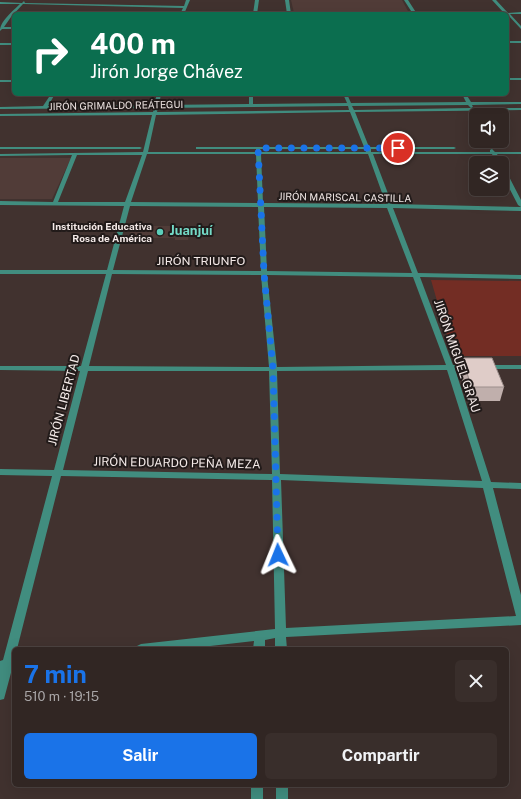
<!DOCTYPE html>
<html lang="es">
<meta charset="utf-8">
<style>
:root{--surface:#312623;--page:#392e2b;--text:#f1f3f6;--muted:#a8a5a6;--line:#4c4341;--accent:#1a73e8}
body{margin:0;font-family:"Public Sans",sans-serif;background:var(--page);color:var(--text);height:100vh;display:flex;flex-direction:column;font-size:15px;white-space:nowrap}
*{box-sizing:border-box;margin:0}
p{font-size:13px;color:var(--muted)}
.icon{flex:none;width:22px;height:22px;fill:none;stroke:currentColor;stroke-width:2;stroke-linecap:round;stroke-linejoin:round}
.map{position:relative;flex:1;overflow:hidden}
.sheet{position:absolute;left:12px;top:647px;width:497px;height:140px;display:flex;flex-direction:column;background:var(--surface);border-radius:6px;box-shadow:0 4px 16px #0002,0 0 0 1px var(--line)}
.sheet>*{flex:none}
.guide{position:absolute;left:12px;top:12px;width:497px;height:84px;border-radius:6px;box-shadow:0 4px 16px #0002,0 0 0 1px var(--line);background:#0b6e4f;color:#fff;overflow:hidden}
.fabs{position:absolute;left:469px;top:108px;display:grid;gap:8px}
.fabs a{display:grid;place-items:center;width:40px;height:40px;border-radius:6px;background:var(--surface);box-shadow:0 4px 16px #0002,0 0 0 1px var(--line);font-size:20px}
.pin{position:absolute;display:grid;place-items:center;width:34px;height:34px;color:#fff;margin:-17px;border:2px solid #fff;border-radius:50%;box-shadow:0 1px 4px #0007}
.me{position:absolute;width:44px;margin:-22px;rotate:358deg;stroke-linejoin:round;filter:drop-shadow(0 0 3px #0008)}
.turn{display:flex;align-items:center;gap:14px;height:84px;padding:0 12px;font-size:18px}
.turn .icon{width:52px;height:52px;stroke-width:2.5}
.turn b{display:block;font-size:28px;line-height:34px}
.round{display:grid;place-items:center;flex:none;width:42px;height:42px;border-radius:6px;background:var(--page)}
.summary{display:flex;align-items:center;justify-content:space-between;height:68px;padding:0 12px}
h1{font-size:24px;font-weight:700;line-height:30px;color:var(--accent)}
.cta{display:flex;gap:8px;margin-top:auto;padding:8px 12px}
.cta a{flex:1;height:46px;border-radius:6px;background:var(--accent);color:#fff;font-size:16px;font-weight:700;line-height:46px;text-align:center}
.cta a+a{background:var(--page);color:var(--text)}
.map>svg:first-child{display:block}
</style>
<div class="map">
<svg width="521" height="799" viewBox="0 0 521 799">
<rect width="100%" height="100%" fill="#41322f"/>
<path fill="#513c38" d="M 291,0 L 402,0 L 409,13 L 294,13 Z
M 0,158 L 71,158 L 52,199 L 0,199 Z
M 131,226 L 190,226 L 188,240 L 175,240 L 175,238 L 129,238 Z"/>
<path fill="#732d24" d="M 431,280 L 521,281 L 521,356 L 453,356 Z"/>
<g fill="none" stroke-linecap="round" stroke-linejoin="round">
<path fill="#418d7f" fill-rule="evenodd" d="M 186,0 L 190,0 L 184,14 L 180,14 L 183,8 L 23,4 L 11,17 L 4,27 L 14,27 L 14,29 L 2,29 L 0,31 C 0,21 13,11 20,4 L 0,4 L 0,2 L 22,3 L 24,1 L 25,3 L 184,6 Z
M 255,0 L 259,0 L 257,14 L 253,14 Z
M 285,0 L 289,0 L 291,14 L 287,14 Z
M 404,0 L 408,0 L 417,14 L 413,14 Z
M 492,0 L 496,0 L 508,13 L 521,12 L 521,14 L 510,14 L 521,26 L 521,29 L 507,14 L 495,14 L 504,13 Z
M 507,41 L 521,41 L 521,43 L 507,43 Z
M 0,43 L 14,43 L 14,45 L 0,45 Z
M 507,78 L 521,78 L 521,80 L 507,80 Z
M 0,80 L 14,80 L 14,82 L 0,82 Z
M 51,94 L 55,94 L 48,106 L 154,105 L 157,94 L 161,94 L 159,105 L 249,104 L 249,94 L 253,94 L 253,104 L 347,103 L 343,94 L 347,94 L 351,103 L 466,102 L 462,94 L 466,94 L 471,102 L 521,102 L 521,104 L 472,105 L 473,107 L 471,108 L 521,108 L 521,110 L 355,112 L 369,147 L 454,147 L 456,148 L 454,149 L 371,149 L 371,152 L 490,152 L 490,150 L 492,149 L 495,152 L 521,152 L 521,154 L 497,154 L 502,163 L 496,163 L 492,154 L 373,154 L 392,204 L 521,207 L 521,211 L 393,208 L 418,273 L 521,275 L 521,279 L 420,277 L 453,365 L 471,365 L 475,367 L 471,369 L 455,369 L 491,482 L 521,483 L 521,489 L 493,488 L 521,595 L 521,625 L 286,637 L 287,649 L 275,649 L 275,638 L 265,640 L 265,649 L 253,649 L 254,641 L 184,649 L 135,649 L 137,646 L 141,644 L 275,629 L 272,480 L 61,476 L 17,649 L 14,649 L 14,669 L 12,669 L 4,699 L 0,700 L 0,661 L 3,660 L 52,476 L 0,475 L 0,469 L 54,470 L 80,371 L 0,370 L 0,366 L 81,366 L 106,274 L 0,274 L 0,270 L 107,270 L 124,206 L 0,205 L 0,201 L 53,202 L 72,155 L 0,156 L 0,154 L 143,152 L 152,115 L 0,116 L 0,114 L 153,112 L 154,108 L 0,109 L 0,107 L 43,106 ZM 468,105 L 471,108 L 354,110 L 352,106 ZM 348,106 L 349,110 L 157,112 L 158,108 ZM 350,112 L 364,147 L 196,147 L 196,149 L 256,149 L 256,152 L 148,152 L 156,115 ZM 260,149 L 366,149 L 366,152 L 261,152 ZM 147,154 L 256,154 L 258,203 L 131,202 ZM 261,154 L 368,154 L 386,204 L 263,203 ZM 77,155 L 142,155 L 125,202 L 58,202 ZM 130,206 L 258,207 L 261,271 L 113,270 ZM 264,207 L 387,208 L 412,273 L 267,271 ZM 112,274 L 261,275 L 269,367 L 89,366 ZM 267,275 L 413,277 L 446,365 L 277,367 ZM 447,370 L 482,481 L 280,474 L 277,371 ZM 88,371 L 269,371 L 272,474 L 63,470 ZM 281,480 L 483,488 L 516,616 L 286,628 Z
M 0,147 L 140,147 L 142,148 L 140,149 L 0,149 Z
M 502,167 L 505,169 L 521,200 L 521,207 L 518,205 L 502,174 Z
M 482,365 L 521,365 L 521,369 L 485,369 L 481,367 Z
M 251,785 L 263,785 L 263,799 L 251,799 Z
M 276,785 L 288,785 L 288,799 L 276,799 Z"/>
</g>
<path fill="#c0afac" d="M 463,358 L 504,387 L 500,401 L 468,401 L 460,372 Z"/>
<path fill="#dfccc8" stroke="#9c8f8c" d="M 463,358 L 492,358 L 504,387 L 471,387 Z"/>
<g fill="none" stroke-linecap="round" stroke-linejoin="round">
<path stroke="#1a73e8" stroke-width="7" stroke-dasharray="0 12.6" d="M 278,555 L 273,369 L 264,273 L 258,148 L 398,148"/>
</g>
<circle fill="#5cceba" stroke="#221b1a" stroke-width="1.5" cx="160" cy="232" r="4"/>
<g text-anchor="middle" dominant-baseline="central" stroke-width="4" stroke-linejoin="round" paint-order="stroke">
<g font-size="10" fill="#f4eae8" stroke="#221b1a">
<text transform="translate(116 105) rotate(-1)">JIRÓN GRIMALDO REÁTEGUI</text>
<text transform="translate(345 197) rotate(1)">JIRÓN MARISCAL CASTILLA</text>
</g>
<g font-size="10" font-weight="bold" fill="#f4eae8" stroke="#221b1a" text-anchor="end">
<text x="152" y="226">Institución Educativa<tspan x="152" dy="12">Rosa de América</tspan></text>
</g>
<g font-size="12" fill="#f4eae8" stroke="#221b1a">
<text x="201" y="261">JIRÓN TRIUNFO</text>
<text transform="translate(457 356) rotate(71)">JIRÓN MIGUEL GRAU</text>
<text transform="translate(64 400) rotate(-75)">JIRÓN LIBERTAD</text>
<text transform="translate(177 463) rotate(1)">JIRÓN EDUARDO PEÑA MEZA</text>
</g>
<g font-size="13" font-weight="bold" fill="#74dac7" stroke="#221b1a">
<text x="191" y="230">Juanjuí</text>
</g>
</g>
</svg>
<div class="fabs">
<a><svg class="icon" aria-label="sound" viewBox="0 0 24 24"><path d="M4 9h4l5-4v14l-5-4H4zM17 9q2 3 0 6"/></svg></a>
<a><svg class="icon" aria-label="layers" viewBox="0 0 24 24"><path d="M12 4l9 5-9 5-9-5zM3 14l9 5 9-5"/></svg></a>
</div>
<div class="pin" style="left:398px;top:148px;background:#d93025"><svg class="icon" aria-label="arrive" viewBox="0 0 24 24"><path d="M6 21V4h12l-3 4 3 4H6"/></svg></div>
<svg class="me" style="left:278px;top:555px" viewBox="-20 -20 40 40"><path d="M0-17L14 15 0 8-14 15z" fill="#1a73e8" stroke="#fff" stroke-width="4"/></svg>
<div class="guide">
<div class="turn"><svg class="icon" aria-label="right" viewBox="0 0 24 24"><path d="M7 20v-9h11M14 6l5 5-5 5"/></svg><div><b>400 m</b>Jirón Jorge Chávez</div></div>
</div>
<section class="sheet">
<div class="summary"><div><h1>7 min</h1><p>510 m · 19:15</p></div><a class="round"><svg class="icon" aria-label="close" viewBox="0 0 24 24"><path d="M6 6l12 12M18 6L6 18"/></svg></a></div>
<div class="cta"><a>Salir</a><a>Compartir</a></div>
</section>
</div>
